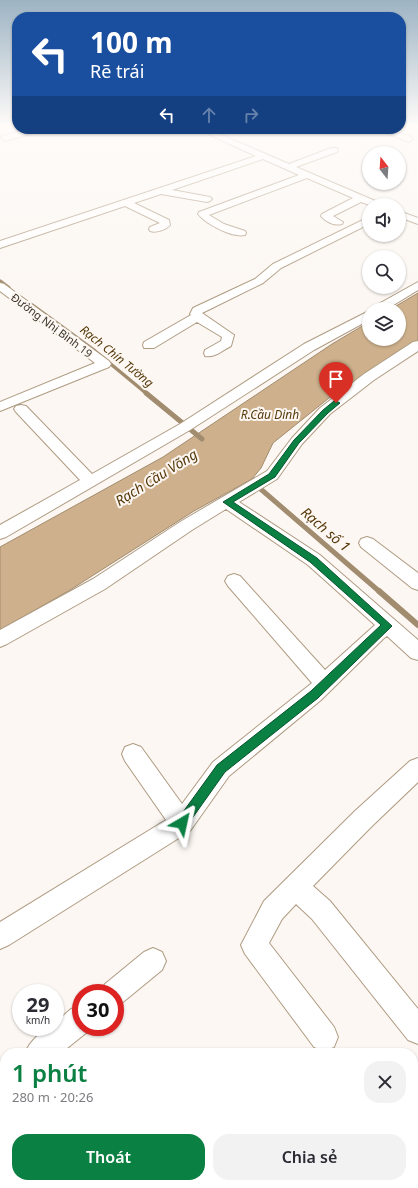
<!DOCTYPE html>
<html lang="vi">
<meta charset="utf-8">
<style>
:root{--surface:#fff;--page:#f2f2f3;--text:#2b2b33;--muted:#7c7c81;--accent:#0b8043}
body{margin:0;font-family:"Noto Sans",sans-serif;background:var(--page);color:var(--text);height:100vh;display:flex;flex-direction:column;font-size:15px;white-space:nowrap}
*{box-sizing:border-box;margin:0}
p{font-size:13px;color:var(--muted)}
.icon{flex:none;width:22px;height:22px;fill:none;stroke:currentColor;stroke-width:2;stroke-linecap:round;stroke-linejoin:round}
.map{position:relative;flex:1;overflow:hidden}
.details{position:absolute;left:0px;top:1048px;width:418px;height:140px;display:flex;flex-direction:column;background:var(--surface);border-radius:16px 16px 0 0;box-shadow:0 1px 3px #0004}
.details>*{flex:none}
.hud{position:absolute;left:12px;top:12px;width:394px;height:122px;border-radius:16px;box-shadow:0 1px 3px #0004;background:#1a4fa0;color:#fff;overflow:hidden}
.needle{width:26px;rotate:343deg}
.controls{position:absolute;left:362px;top:146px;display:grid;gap:8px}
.controls a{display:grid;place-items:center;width:44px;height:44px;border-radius:50%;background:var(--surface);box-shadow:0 1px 3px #0004;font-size:20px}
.speed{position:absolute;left:12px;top:984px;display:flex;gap:8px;font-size:20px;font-weight:700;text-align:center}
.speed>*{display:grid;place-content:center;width:52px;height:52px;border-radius:50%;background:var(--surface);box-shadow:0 1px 3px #0004;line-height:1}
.speed small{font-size:10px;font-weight:400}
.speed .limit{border:6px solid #d22;background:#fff;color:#111}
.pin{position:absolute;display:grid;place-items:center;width:34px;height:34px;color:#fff;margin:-41px -17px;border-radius:50% 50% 50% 0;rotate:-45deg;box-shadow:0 0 4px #0007}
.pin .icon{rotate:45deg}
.me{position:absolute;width:44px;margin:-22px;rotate:36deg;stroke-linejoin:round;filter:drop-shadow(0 0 3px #0008)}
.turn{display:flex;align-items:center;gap:14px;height:84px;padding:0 12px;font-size:18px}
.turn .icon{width:52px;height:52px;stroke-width:2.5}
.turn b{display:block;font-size:28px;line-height:34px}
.lanes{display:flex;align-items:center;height:38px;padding:0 12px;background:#0003;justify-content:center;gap:20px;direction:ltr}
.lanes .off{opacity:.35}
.round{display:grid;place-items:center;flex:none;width:42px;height:42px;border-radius:16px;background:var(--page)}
.head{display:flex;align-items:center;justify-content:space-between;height:68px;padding:0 12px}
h1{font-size:24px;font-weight:600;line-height:30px;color:var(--accent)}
.button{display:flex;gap:8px;margin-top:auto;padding:8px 12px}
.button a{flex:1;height:46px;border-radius:16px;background:var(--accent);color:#fff;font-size:16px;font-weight:600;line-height:46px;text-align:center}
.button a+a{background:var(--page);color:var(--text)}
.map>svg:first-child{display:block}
</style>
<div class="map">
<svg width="418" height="1188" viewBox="0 0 418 1188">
<rect width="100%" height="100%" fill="#fcf7f2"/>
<path fill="#ceb18c" stroke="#a28c6f" d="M 418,293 L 418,341 L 329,398 L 273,443 L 261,468 L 252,479 L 194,511 L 70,590 L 0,630 L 0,547 L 163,457 L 332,344 L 369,322 L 369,339 L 399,339 L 399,309 L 391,309 Z"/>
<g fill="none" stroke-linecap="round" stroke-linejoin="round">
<path stroke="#a28c6f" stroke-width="3.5" d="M 0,281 L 9,288
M 32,305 L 95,351 L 147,394"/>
<path stroke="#a28c6f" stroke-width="5" d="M 146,393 L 202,439
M 256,485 L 380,592"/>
<path stroke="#a28c6f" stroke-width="6" d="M 379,591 L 418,625"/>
<defs>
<path id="minor" d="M 30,129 L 43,129 L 42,131 L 5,141 L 1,138 L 2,136 Z
M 197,129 L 208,129 L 289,164 L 331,148 L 337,148 L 338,150 L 337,152 L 296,167 L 380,203 L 382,205 L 369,205 L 361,202 L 333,216 L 343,222 L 342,224 C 334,226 326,222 321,216 L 322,214 L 353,198 L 307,178 L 209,215 L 224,224 L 245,231 L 246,233 L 245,235 C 232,238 206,224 198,214 L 199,212 L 299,175 L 263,159 L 172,190 L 210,197 L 212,199 L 210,201 L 207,202 L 161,194 L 134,203 L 169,220 L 170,225 C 166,230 156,233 150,231 L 149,229 L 150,227 L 160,223 L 125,206 L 0,248 L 0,241 L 256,156 Z
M 376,129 L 388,129 L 412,137 L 413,139 L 409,142 L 406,141 Z
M 399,211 L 418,218 L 418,224 L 399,217 Z
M 369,217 L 369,224 L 281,268 L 263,283 L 202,313 L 234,335 L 231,346 C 223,350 215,358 205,356 L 204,353 L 205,350 L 221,341 L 222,337 L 197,322 L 154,348 L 144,348 L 143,345 L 144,342 L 191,315 L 190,314 L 193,308 L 255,279 L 273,264 Z
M 418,282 L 418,290 L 387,309 L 373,309 L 375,306 Z
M 0,283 L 4,284 L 109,361 L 111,364 L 109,367 L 0,411 L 0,402 L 95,363 L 0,291 Z
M 369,311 L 369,320 L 314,350 L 190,430 L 6,537 L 0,539 L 0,525 L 80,480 L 16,412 L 14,409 L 16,406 L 21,405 L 26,406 L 92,474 L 180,424 L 304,344 Z
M 418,341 L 418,351 L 374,380 L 330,414 L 302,444 L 277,479 L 239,502 L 320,555 L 418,640 L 418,660 L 411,658 L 387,636 L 383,639 L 321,700 L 229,776 L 190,831 L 9,945 L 0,949 L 0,922 L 166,820 L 125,761 L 122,754 L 125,747 L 133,744 L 141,747 L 182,804 L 213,762 L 312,683 L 228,586 L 225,581 L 228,576 L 234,574 L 240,576 L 325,670 L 375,625 L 308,565 L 226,509 L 192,530 L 105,589 L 7,644 L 0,647 L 0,630 L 93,579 L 180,522 L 267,471 L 292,438 L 320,408 L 364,374 L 413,342 Z
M 367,537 L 373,539 L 418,573 L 418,590 L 412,588 L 361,547 L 359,543 L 361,539 Z
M 418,758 L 418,782 L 371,827 L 313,886 L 330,901 L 418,1009 L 418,1044 L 408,1040 L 312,919 L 296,904 L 282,919 L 269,943 L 334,1027 L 338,1037 L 334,1047 L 324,1051 L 314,1047 L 245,954 L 241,945 L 264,901 L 355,811 L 410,761 Z
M 153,948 L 162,952 L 166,961 L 162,970 L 123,1002 L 115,1006 L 115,993 L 101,993 L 105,984 L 144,952 Z
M 81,1006 L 81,1027 L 91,1027 L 91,1029 L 61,1053 L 25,1053 C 29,1043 43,1027 55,1027 L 55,1023 L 71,1009 Z
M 5,1067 L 5,1097 L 0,1099 L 0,1069 Z"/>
</defs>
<use href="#minor" stroke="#af9b82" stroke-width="2"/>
<use href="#minor" fill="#fff" fill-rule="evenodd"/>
</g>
<linearGradient id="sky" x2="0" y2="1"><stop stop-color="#9db3c3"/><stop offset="0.43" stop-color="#fefbf9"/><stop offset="1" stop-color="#fefbf9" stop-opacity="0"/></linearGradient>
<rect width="418" height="291" fill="url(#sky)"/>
<path fill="#0b8043" stroke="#07532c" d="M 334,401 L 336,401 L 340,403 L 328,413 L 299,443 L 275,477 L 233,502 L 317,558 L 392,626 L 318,698 L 225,772 L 186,827 L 182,829 L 178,827 L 176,823 L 178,819 L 217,765 L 311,691 L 381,625 L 310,562 L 223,502 L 269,474 L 294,440 L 323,410 Z"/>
<g text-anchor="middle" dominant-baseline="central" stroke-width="4" stroke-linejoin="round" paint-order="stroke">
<g font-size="11" fill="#3d352b" stroke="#fcf7f2">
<text transform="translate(52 325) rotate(37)">Đường Nhị Bình 19</text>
</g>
<g font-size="12" font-style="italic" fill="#563809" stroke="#fcf7f2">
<text transform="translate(117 356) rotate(39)">Rạch Chín Tường</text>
<text x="270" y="414">R.Cầu Dinh</text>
</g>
<g font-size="14" font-style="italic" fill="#563809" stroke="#fcf7f2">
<text transform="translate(156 477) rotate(-32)">Rạch Cầu Võng</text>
<text transform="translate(326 529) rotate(41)">Rạch số 1</text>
</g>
</g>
</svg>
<div class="controls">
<a><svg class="needle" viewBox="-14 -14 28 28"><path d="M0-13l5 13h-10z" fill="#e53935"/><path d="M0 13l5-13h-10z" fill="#7c7c81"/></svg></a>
<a><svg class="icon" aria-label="sound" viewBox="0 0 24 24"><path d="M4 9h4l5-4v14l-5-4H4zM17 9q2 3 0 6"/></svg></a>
<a><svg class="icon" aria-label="search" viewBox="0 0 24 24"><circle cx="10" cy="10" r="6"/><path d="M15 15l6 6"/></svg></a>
<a><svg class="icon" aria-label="layers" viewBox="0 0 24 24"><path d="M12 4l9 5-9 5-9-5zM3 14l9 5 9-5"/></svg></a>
</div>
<div class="speed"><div>29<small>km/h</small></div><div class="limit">30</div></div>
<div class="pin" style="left:336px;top:403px;background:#d93025"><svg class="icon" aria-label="arrive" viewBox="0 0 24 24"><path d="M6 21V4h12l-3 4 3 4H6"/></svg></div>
<svg class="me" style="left:182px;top:823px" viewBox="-20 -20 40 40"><path d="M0-17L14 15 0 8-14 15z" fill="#0b8043" stroke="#fff" stroke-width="4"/></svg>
<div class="hud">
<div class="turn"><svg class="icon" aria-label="left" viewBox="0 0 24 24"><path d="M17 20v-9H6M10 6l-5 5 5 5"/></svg><div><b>100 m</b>Rẽ trái</div></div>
<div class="lanes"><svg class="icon" aria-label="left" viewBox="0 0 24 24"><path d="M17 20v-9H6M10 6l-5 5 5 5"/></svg><svg class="icon off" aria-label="ahead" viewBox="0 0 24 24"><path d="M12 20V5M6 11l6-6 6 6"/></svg><svg class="icon off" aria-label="right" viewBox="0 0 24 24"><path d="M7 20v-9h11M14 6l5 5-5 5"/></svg></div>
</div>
<section class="details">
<div class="head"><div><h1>1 phút</h1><p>280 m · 20:26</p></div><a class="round"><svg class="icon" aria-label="close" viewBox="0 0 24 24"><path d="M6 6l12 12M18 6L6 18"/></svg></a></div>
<div class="button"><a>Thoát</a><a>Chia sẻ</a></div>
</section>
</div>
